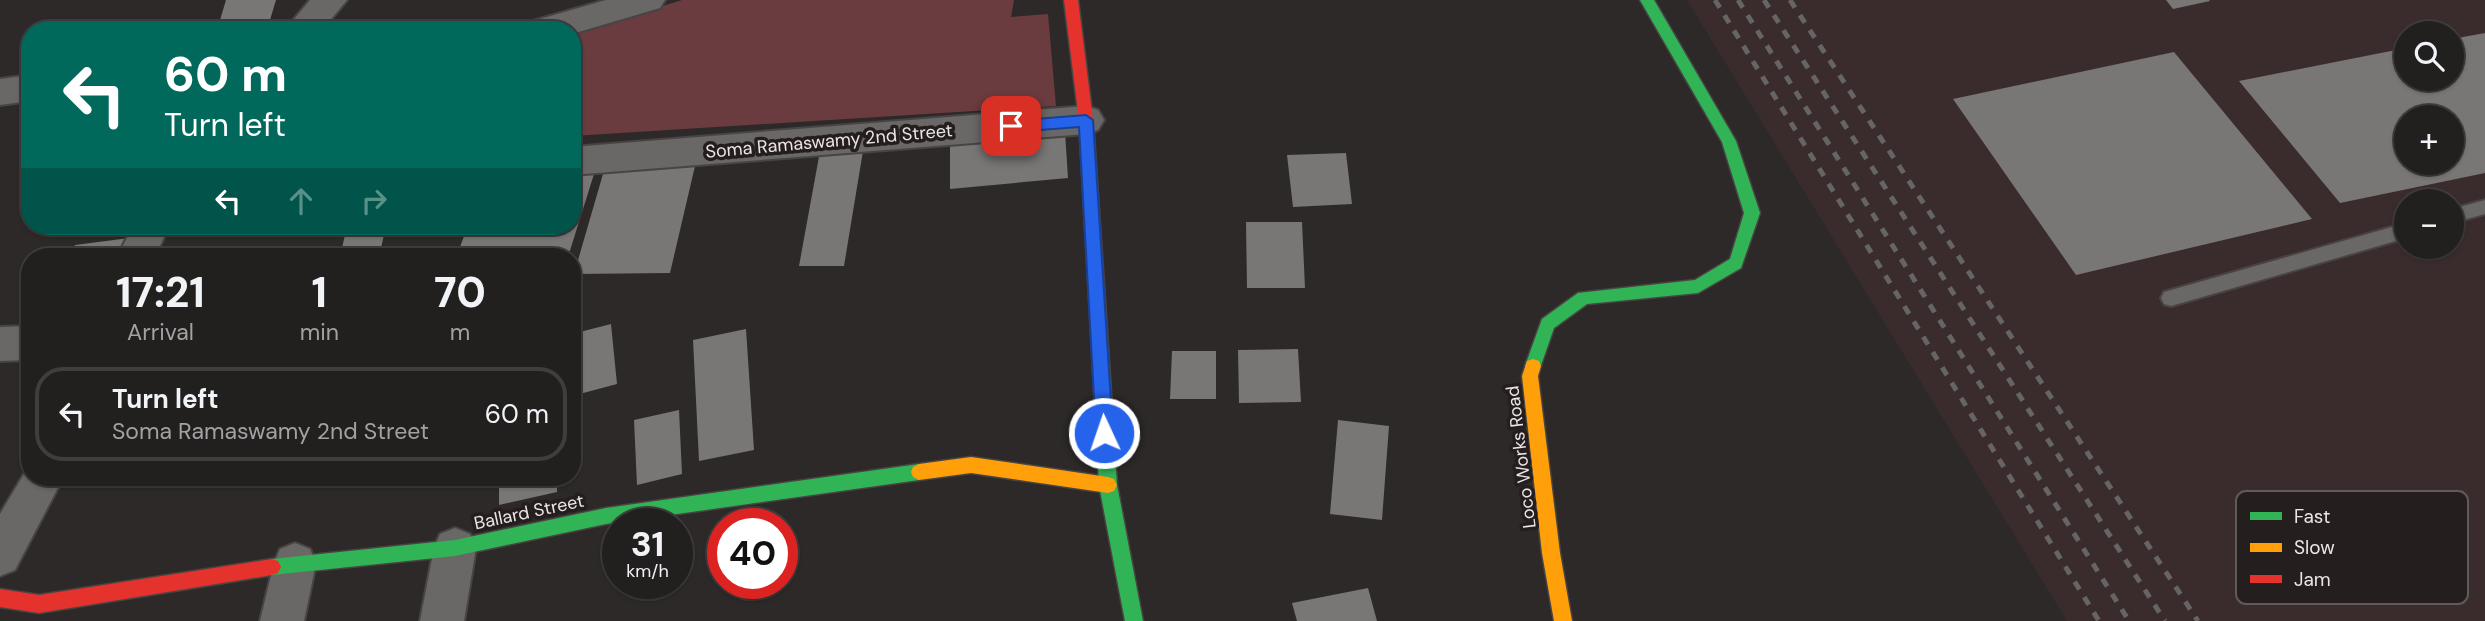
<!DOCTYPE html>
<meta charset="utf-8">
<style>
:root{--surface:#221f1f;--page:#2a2728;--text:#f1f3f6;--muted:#a2a2a4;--line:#3f3d3d}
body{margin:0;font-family:"DM Sans",sans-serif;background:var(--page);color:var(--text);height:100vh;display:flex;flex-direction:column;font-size:26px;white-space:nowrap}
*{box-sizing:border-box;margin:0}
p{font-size:23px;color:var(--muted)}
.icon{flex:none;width:38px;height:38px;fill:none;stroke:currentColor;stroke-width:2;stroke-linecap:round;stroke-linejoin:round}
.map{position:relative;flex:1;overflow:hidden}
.sheet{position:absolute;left:21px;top:248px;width:560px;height:238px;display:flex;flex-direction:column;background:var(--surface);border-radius:28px;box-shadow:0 2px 5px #0004,0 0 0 2px var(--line)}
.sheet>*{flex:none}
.hud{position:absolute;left:21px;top:21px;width:560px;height:214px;border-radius:28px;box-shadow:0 2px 5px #0004,0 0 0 2px var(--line);background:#00695c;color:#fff;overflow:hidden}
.buttons{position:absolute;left:2394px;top:21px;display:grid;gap:14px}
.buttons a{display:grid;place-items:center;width:70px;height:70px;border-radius:50%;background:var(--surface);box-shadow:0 2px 5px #0004,0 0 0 2px var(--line);font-size:35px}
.speed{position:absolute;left:602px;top:508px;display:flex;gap:14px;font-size:35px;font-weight:700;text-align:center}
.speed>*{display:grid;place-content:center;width:91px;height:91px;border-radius:50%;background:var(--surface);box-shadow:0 2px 5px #0004,0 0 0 2px var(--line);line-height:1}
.speed small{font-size:18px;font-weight:400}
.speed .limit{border:10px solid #d22;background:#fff;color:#111}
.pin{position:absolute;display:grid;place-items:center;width:60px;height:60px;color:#fff;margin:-30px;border-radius:14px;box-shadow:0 4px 10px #0006}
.me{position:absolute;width:77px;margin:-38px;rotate:357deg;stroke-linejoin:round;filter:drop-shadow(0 0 5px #0008)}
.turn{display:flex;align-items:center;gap:24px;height:147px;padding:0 28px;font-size:32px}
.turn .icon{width:91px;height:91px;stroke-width:2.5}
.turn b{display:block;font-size:49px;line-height:60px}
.lanes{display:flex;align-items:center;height:66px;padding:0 28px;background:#0003;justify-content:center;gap:35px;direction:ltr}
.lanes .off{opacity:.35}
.eta{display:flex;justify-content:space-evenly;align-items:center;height:119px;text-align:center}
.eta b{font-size:42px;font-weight:800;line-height:49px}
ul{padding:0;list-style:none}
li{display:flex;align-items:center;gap:21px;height:94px;margin:0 14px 10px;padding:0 14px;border:4px solid var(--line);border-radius:28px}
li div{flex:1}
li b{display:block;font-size:26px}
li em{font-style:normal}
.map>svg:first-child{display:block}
</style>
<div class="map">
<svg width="2485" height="621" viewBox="0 0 2485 621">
<rect width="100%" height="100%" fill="#2d2929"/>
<path fill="#3a2c2d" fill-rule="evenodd" d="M 1687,0 L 2485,0 L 2485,621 L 2067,621 ZM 2406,33 L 2452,33 L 2452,79 L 2406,79 ZM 2406,117 L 2452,117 L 2452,163 L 2406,163 ZM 2406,201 L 2452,201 L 2452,247 L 2406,247 Z"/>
<path fill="#6a3b3f" d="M 682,0 L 1014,0 L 1011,17 L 1048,14 L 1056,106 L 572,136 L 572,34 Z"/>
<path fill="#797676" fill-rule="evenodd" d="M 226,0 L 276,0 L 267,30 L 217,30 Z
M 2166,0 L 2209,0 L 2210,1 L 2173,9 Z
M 2485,33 L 2485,173 L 2340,203 L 2239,81 L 2406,48 L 2406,79 L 2452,79 L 2452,39 ZM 2406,117 L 2452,117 L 2452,163 L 2406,163 Z
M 2174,52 L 2312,219 L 2076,275 L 1953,99 Z
M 1065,132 L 1068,178 L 950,189 L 950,142 Z
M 820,151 L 863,151 L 844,266 L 799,266 Z
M 1346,153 L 1352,204 L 1293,207 L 1287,155 Z
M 695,166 L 670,273 L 574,274 L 605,167 Z
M 572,174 L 594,174 L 568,257 L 456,257 L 468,226 L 572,226 Z
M 1246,222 L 1302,222 L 1305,288 L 1247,288 Z
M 347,226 L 386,226 L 379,257 L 340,257 Z
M 137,237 L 131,257 L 70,257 L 75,245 Z
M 611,324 L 617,384 L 572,396 L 572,334 Z
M 746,329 L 754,450 L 699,461 L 693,340 Z
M 1298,349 L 1301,402 L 1239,403 L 1238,350 Z
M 1172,351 L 1216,351 L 1216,399 L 1170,399 Z
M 679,410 L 682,474 L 637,485 L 634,420 Z
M 1338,420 L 1389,426 L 1382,520 L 1330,514 Z
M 499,478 L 557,478 L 557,492 L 499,505 Z
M 1368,588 L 1377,621 L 1297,621 L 1292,603 Z"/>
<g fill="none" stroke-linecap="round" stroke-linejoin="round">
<defs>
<path id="lane" d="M 2485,200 L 2485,214 L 2452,223 L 2452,209 Z
M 2406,223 L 2406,238 L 2171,306 L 2164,304 L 2161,298 L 2164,292 L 2171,290 Z"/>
<path id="street" d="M 310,0 L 347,0 L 322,30 L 285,30 Z
M 606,0 L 665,0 L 660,8 L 572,34 L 572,30 L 528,30 L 533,21 Z
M 30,75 L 30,101 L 0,105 L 0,79 Z
M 1086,106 L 1098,110 L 1104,120 L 1098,130 L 1086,134 L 572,175 L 572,147 Z
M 133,226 L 169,226 L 155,257 L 117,257 Z
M 30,326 L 30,360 L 0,361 L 0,327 Z
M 30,464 L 30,478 L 63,478 L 15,570 L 0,576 L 0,514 Z
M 455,528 L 470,534 L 476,548 L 464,621 L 420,621 L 434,548 L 440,534 Z
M 295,543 L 310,549 L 316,563 L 304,621 L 260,621 L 274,563 L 280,549 Z"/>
<path id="fast" d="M 1640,0 L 1654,0 L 1736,141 L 1760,213 L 1741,268 L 1698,293 L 1587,304 L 1554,328 L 1539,371 L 1533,373 L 1527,371 L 1525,366 L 1542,319 L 1578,293 L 1695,280 L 1730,259 L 1744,213 L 1722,142 Z
M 1099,324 L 1105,326 L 1107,331 L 1117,485 L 1143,621 L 1125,621 L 1099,485 L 1091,331 L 1093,326 Z
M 919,464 L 925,467 L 927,472 L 925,477 L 919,480 L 606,524 L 455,556 L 272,575 L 266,573 L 263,567 L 266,561 L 272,559 L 455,540 L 606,508 Z"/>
<path id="slow" d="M 1533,359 L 1539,361 L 1541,366 L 1538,376 L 1560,553 L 1572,621 L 1554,621 L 1542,553 L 1522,376 L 1527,361 Z
M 971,457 L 1108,477 L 1114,479 L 1117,485 L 1114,491 L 1108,493 L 971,473 L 919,480 L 913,477 L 911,472 L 913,467 L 919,464 Z"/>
<path id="jam" d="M 1064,0 L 1078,0 L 1093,120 L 1107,331 L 1105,336 L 1099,338 L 1093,336 L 1091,331 L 1079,120 Z
M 272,559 L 278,561 L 281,567 L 278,573 L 272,575 L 39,613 L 0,607 L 0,589 L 39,595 Z"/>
</defs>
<use href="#lane" stroke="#494444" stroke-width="4"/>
<use href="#street" stroke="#494444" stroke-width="4"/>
<use href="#fast" stroke="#494444" stroke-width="3"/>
<use href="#slow" stroke="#494444" stroke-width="3"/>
<use href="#jam" stroke="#494444" stroke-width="3"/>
<use href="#lane" fill="#6a6767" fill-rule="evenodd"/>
<use href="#street" fill="#6a6767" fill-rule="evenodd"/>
<use href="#fast" fill="#30b455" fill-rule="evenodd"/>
<use href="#slow" fill="#ff9f0a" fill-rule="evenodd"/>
<use href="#jam" fill="#e5322d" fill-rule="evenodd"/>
<path stroke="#666464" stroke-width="5" stroke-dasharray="9 9" stroke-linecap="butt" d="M 1715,0 L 2099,621
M 1738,0 L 2129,621
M 1764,0 L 2165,621
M 1790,0 L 2198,621"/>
</g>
<path fill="#2563eb" stroke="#184099" stroke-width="2" d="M 1086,115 L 1093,120 L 1113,433 L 1110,438 L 1104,441 L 1098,438 L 1096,433 L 1079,127 L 1011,132 L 1004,126 L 1011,121 Z"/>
<g text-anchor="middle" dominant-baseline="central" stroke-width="7" stroke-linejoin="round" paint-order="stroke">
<g font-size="18" fill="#ebe5e6" stroke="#251e1e">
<text transform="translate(829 141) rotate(-5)">Soma Ramaswamy 2nd Street</text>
<text transform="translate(1521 457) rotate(-97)">Loco Works Road</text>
<text transform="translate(529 512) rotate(-12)">Ballard Street</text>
</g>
</g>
<rect x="2236" y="491" width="232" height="113" rx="10" fill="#251e1e" stroke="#605a5a" stroke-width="2"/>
<rect x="2250" y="512" width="32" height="8" fill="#30b455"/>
<rect x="2250" y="543" width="32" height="9" fill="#ff9f0a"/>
<rect x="2250" y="575" width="32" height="8" fill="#e5322d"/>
<g font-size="19" fill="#ebe5e6">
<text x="2294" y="523">Fast</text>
<text x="2294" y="554">Slow</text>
<text x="2294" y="586">Jam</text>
</g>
</svg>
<div class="buttons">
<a><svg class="icon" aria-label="search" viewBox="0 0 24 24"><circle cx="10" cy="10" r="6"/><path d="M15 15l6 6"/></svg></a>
<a>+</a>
<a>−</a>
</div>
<div class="speed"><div>31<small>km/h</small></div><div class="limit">40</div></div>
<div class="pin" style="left:1011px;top:126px;background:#d93025"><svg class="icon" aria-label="arrive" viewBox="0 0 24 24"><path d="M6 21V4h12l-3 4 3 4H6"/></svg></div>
<svg class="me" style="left:1104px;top:433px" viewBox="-20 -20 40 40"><circle r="17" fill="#2563eb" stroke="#fff" stroke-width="3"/><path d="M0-11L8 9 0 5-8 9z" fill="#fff"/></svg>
<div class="hud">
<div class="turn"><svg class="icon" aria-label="left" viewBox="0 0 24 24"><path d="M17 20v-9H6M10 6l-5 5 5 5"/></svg><div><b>60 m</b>Turn left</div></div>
<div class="lanes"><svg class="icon" aria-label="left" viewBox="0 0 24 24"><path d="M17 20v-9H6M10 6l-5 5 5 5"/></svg><svg class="icon off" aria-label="ahead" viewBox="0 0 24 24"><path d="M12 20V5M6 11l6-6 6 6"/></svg><svg class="icon off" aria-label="right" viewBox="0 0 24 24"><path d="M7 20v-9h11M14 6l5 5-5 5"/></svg></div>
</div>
<section class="sheet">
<div class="eta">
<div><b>17:21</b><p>Arrival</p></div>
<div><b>1</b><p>min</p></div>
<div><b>70</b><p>m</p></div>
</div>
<ul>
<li><svg class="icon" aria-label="left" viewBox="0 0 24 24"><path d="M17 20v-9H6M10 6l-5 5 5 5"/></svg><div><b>Turn left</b><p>Soma Ramaswamy 2nd Street</p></div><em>60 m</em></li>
</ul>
</section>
</div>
